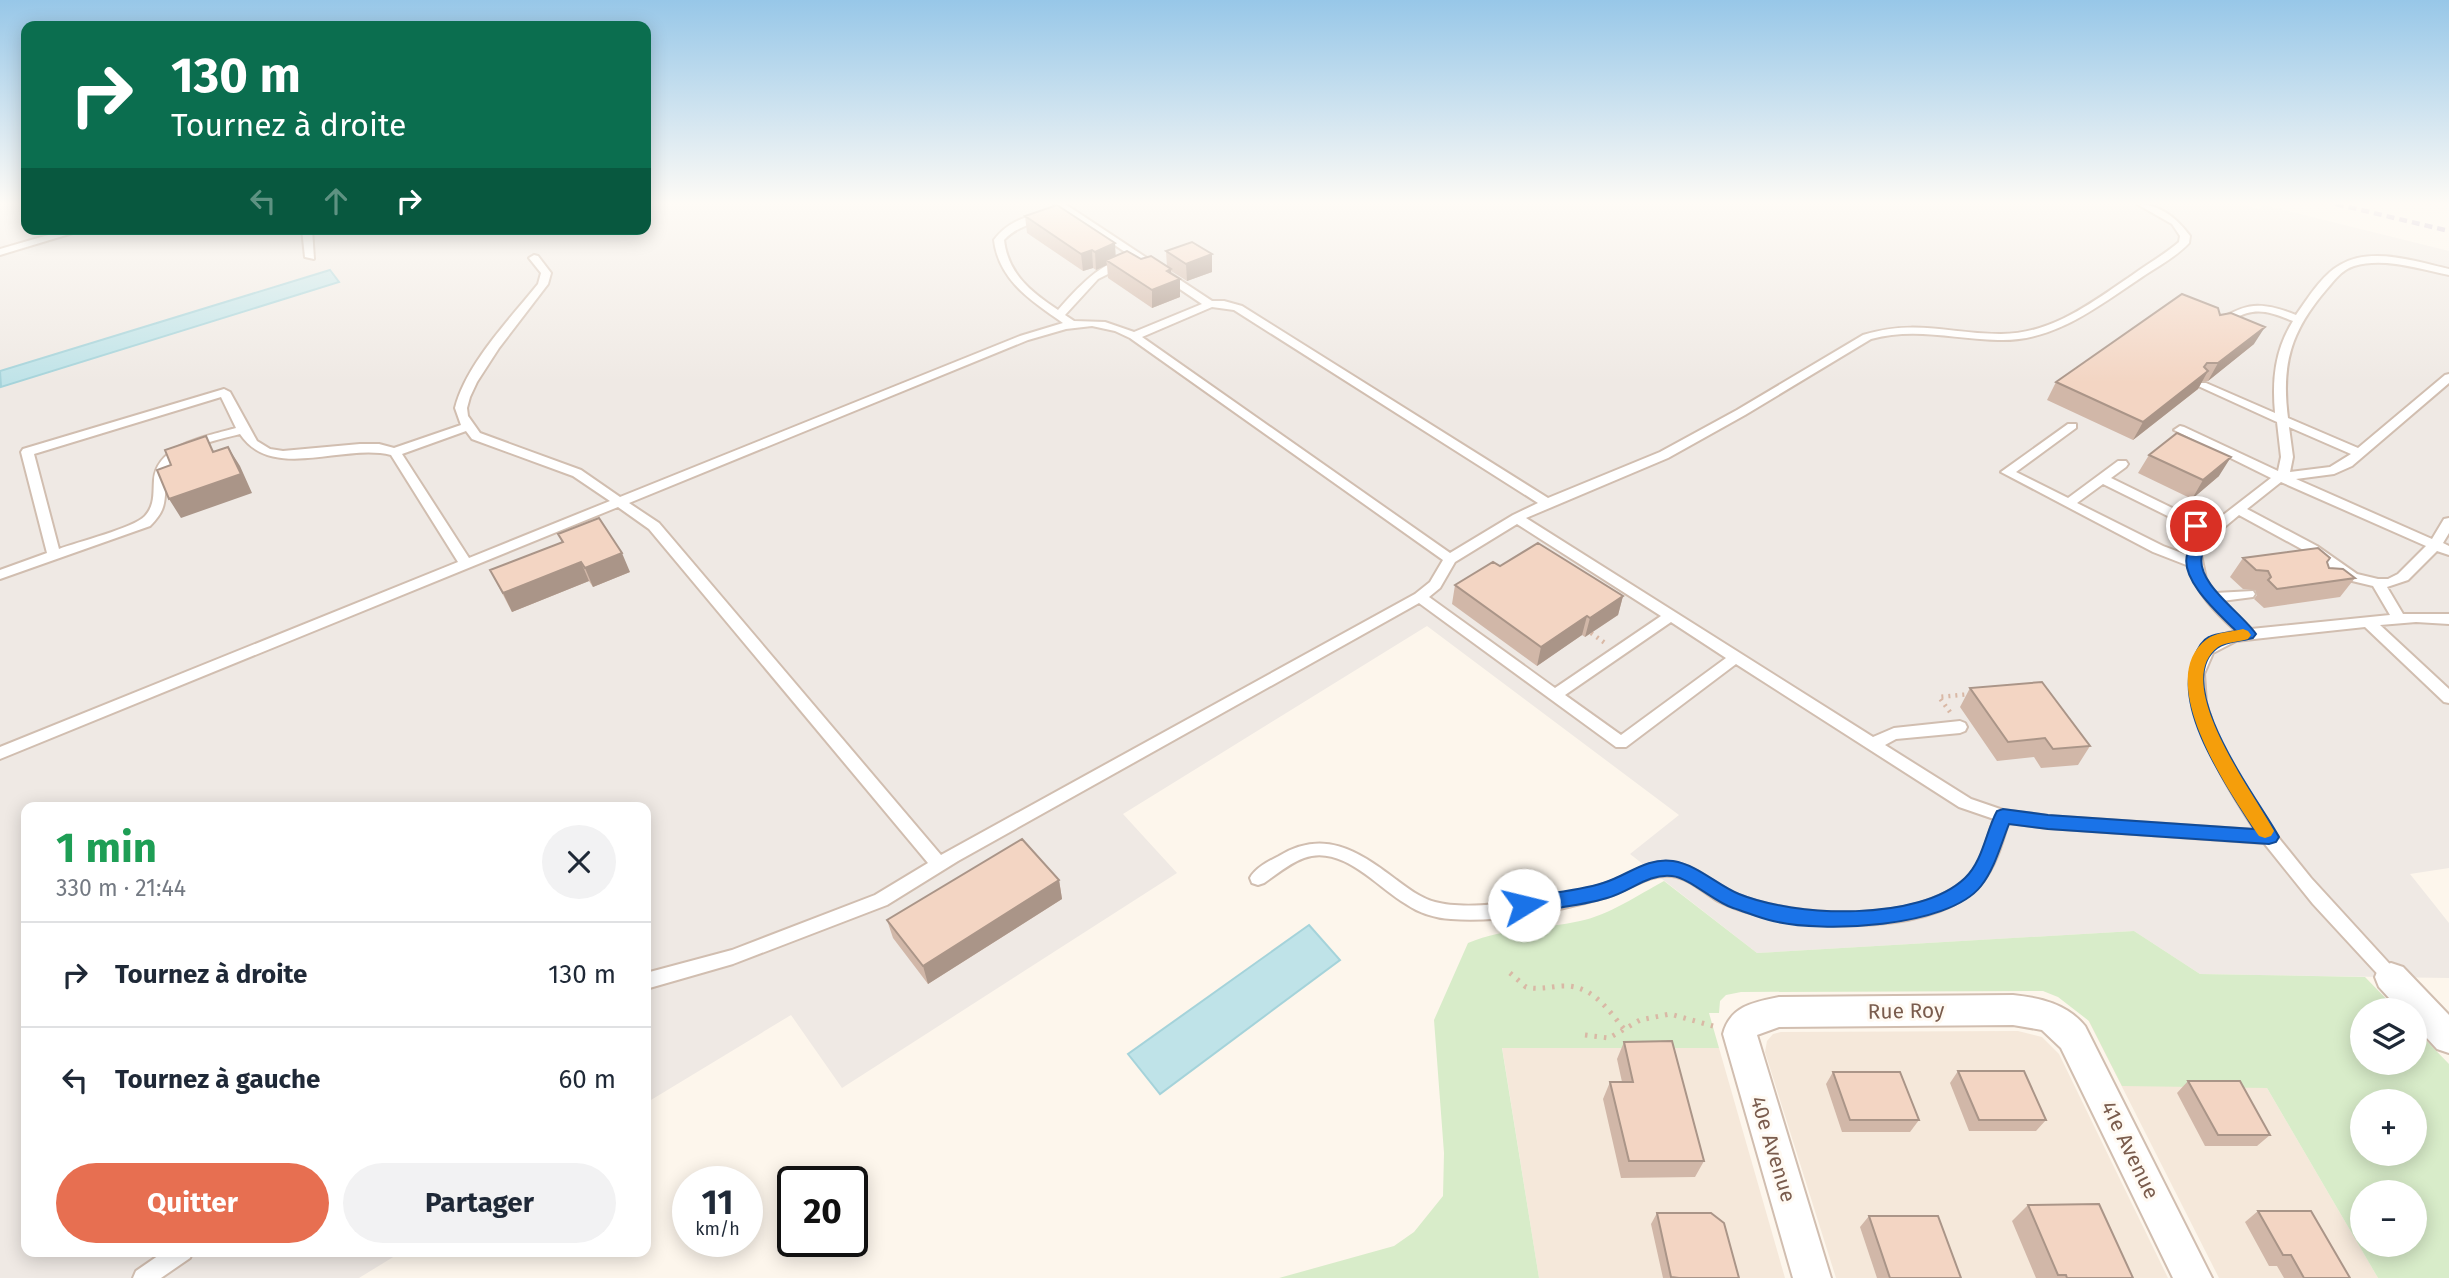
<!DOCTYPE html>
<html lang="fr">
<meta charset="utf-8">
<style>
:root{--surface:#fff;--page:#f2f2f3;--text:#1f2937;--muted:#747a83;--line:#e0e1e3;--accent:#e76f51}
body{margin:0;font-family:"Fira Sans",sans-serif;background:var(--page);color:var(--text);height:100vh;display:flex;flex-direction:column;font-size:26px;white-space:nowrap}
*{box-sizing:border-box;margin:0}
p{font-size:23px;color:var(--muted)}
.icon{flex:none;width:38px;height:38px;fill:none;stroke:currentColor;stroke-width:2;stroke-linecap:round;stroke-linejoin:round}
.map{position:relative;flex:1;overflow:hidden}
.sheet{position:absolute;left:21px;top:802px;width:630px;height:455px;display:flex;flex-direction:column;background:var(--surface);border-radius:14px;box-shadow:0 4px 18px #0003}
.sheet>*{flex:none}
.hud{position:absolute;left:21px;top:21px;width:630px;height:214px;border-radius:14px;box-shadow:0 4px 18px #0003;background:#0b6e4f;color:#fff;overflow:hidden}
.buttons{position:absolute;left:2350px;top:998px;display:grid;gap:14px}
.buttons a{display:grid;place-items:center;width:77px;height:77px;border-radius:50%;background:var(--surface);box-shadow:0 4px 18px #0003;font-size:35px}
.speed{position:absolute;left:672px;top:1166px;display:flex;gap:14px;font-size:35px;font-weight:700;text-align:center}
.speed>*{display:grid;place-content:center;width:91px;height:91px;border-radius:50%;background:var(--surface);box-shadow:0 4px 18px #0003;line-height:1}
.speed small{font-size:18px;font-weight:400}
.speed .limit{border:4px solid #111;border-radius:10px;background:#fff;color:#111}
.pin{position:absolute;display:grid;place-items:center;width:60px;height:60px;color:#fff;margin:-30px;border:4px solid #fff;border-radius:50%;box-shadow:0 2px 7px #0007}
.me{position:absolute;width:77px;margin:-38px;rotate:81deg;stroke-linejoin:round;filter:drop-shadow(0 0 5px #0008)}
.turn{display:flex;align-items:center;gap:24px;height:147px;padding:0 35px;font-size:32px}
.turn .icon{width:91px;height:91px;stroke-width:2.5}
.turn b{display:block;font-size:49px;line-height:60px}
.lanes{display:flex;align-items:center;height:66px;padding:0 35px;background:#0003;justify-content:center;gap:35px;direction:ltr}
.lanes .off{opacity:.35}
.round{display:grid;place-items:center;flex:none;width:74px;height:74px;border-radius:37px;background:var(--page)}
.summary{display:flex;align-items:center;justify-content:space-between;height:119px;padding:0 35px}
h1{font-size:42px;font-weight:700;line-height:52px;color:#1e9e55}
.button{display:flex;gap:14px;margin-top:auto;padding:14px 35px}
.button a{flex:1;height:80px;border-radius:42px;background:var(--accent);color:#fff;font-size:28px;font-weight:700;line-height:80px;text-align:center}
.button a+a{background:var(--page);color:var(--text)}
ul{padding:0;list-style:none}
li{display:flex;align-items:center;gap:21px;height:105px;padding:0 35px;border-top:2px solid var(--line)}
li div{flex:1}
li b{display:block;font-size:26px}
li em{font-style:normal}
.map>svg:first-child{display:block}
</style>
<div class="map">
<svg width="2449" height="1278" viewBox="0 0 2449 1278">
<rect width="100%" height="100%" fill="#fdf6ec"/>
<path fill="#f5e8da" d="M 2075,994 L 2212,994 L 2378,1278 L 2219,1278 Z
M 2018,1031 L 2042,1037 L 2059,1054 L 2168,1278 L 1836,1278 L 1765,1052 L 1767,1041 L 1773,1034 L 1781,1032 Z
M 1502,1047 L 1719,1048 L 1785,1278 L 1539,1278 Z"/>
<path fill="#efe9e4" d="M 0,204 L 26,204 L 26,229 L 646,229 L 646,204 L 2240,204 L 2259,209 L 2264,205 L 2449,251 L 2449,868 L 2410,874 L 2449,923 L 2449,978 L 2200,974 L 2134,931 L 1757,953 L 1630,854 L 1679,815 L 1427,626 L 1123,814 L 1177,873 L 842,1088 L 791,1015 L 646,1103 L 646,807 L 26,807 L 26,1251 L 403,1251 L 359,1278 L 0,1278 Z"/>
<path fill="#d8ecc9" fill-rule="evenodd" d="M 1664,881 L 1757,953 L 2134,931 L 2200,974 L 2365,977 L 2397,1010 L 2362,1010 L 2362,1062 L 2415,1062 L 2415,1029 L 2449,1064 L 2449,1278 L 2378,1278 L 2267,1088 L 2122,1086 L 2089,1021 L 2058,997 L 2043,991 L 1741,992 L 1726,995 L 1720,1001 L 1719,1013 L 1709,1013 L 1719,1048 L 1502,1048 L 1539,1278 L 1279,1278 L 1394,1246 L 1414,1232 L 1443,1196 L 1444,1153 L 1434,1020 L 1468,943 C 1505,928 1543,929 1580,921 C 1609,915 1638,895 1664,881 ZM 2362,1101 L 2415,1101 L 2415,1153 L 2362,1153 ZM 2362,1192 L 2415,1192 L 2415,1244 L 2362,1244 Z"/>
<path fill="#bfe3e8" stroke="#a5d3da" stroke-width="2" d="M 330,270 L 339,282 L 1,387 L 0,371 Z
M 1309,925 L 1340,960 L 1160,1094 L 1128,1054 Z"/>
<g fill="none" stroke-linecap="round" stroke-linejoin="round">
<defs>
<path id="lane" d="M 1054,204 L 1065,204 L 1212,301 L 1224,301 L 1242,306 L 1548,498 L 1660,452 L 1737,410 L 1863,335 C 1916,319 1950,334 2001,334 C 2052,334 2091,303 2131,276 C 2147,264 2164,255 2179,242 L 2180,236 L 2172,224 L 2137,204 C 2159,204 2177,218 2190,236 L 2189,243 C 2176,257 2157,267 2142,277 C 2097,307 2054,342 1998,340 C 1954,339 1914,327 1871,339 L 1745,415 L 1668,458 L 1526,518 L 1873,737 L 1894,728 L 1960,721 L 1965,723 L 1967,727 L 1965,731 L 1960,733 L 1896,739 L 1885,745 L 1971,799 L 2003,810 L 2048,816 L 2255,830 C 2226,785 2137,650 2236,631 C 2215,612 2196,593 2189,566 L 2153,552 L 2001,472 L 2068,424 L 2076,424 L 2076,428 L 2016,472 L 2068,498 L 2118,461 L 2126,461 L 2128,464 L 2126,467 L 2111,478 L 2209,526 L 2271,478 L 2174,430 L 2180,426 L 2184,427 L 2278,471 L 2281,457 L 2277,422 L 2196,385 L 2198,383 L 2206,383 L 2275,413 C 2272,379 2275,350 2293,321 C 2271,312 2255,306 2234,319 C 2227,323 2223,328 2214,327 L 2214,323 C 2246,302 2261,301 2296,315 C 2308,298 2322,275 2340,265 C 2371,246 2417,262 2449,269 L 2449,275 C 2420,269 2384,257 2354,266 C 2341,270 2334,281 2326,290 C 2291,331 2281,364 2288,418 L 2358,448 L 2445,375 L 2449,374 L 2449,383 L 2352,466 L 2334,474 L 2296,479 L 2432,539 L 2444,519 L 2449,518 L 2449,533 L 2443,543 L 2449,546 L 2449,555 L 2437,551 L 2408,580 L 2387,587 L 2403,614 L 2449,614 L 2449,624 L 2416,622 L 2380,625 L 2449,689 L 2449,703 L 2444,702 L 2365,627 L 2236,641 L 2213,653 L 2204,674 L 2206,703 L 2217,737 L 2233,768 L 2269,826 L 2311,878 L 2397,972 L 2400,977 L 2397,982 L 2391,985 L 2385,982 L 2313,904 L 2264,843 L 2048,828 L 2008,823 C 2002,844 1995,868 1980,885 C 1936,934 1816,931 1758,915 C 1744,912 1730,907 1718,901 C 1703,892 1689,878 1672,876 C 1649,873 1629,890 1607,897 C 1561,910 1499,923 1451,919 C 1435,918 1419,913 1406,904 C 1377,887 1342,844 1304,858 C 1290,863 1277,874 1264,883 L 1258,885 L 1252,883 L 1250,878 C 1255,868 1269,861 1279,856 C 1323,829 1357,850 1394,878 C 1406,887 1420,898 1435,902 C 1474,913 1568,896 1607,883 C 1629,876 1648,859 1672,862 C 1698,866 1716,886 1739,895 C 1797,918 1920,924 1968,877 C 1982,862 1987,838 1994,819 L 1959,807 L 1736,664 L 1626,747 L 1616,747 L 1419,603 L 958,861 L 887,905 L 733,964 L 646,989 L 646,973 L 732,950 L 875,895 L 928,863 L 649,529 L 618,507 L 0,759 L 0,747 L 458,562 L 391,455 C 343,443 272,482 240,434 C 217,440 172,448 167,476 C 163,500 169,507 150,526 L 0,579 L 0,570 L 47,553 L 21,452 L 23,449 L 224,389 L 230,392 L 257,441 L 270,449 L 283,451 L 360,444 L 379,444 L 394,448 L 461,425 L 455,408 C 466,364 510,319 538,284 L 541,273 L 529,258 L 534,255 L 538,256 L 551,273 L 548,284 L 499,348 L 477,382 L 470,397 L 467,408 L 468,416 L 480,433 L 581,470 L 620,497 L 1020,336 L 1063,323 C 1032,301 999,281 994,240 C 1007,223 1023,217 1043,213 L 1048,216 C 1032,225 1017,226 1004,240 C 1008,274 1031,292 1058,310 C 1070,296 1110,250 1130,263 L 1098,279 L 1065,315 L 1074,321 L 1105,322 L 1134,332 L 1202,304 ZM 1212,307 L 1234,310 L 1538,503 L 1513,515 L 1450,553 L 1142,337 ZM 1092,326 L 1115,331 L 1130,338 L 1443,560 L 1430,582 L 1415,594 L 941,855 L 659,523 L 629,503 L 1028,340 L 1066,329 ZM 221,397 L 236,428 C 208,436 157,444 154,480 C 153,494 155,505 145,516 C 134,528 77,542 59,549 L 34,454 ZM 2289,427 L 2351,454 L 2330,467 L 2290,472 L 2293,457 ZM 466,431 L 472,439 L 573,476 L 610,501 L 469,558 L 402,454 ZM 2281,482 L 2426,546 L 2398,574 L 2388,579 L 2378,579 L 2357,574 L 2317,546 L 2247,509 ZM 2103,484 L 2202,533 L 2187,555 L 2163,546 L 2077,503 ZM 2239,515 L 2307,552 L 2348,580 L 2373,586 L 2390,615 L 2251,629 L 2222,601 L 2253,597 L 2255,594 L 2253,591 L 2215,593 L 2206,579 L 2201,555 L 2215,535 ZM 1517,524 L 1661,616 L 1555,688 L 1429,597 L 1440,588 L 1455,562 ZM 1671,622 L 1726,658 L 1621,735 L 1565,695 Z
M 69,229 L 86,229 L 0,255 L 0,249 Z
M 302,229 L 312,229 L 314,259 L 305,257 Z
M 165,1251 L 193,1251 L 190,1258 L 161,1278 L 133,1278 L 136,1271 Z"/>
<path id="street" d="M 2391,963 L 2403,967 L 2449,1015 L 2449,1053 L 2437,1049 L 2415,1025 L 2415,1010 L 2400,1010 L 2379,987 L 2375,977 L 2379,967 Z
M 2013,995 C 2041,998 2067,1004 2085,1026 L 2212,1278 L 2173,1278 L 2061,1048 L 2042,1030 L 2013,1025 L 1779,1027 L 1757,1035 L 1831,1278 L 1793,1278 L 1723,1034 C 1730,1006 1754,1002 1779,997 Z"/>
</defs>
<use href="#lane" stroke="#d1beb0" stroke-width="4"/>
<use href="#street" stroke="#d1beb0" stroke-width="4"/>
<path stroke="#d9b8a5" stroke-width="4.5" stroke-dasharray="2 5" stroke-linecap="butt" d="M 1591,633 L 1605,643
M 1950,712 L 1939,697 L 1971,694"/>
<path stroke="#d9b8a5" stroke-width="5" stroke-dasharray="2.5 7" stroke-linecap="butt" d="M 1510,973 L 1526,987 C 1538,990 1549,987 1561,986 C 1591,984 1607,1008 1624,1029
M 1585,1035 L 1609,1038 L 1640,1020 L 1670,1014 L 1713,1026"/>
<use href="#lane" fill="#fff" fill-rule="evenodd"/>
<use href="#street" fill="#fff" fill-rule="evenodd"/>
<path stroke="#b9a8c9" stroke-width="4.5" stroke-dasharray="8 5" stroke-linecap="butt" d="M 2336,204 L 2449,231"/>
</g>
<path fill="#d1b7a8" d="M 1025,216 L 1116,256 L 1141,259 L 1167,267 L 1166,251 L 1212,272 L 1187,281 L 1171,271 L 1180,297 L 1152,308 L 1108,278 L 1107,265 L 1096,270 L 1093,268 L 1083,271 L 1027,233 Z
M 2220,315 L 2254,344 L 2208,381 L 2202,381 L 2198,389 L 2133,440 L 2047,400 L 2056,382 Z
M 2149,455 L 2219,476 L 2192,499 L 2138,473 Z
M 558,534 L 630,572 L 593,587 L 589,581 L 512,612 L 490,570 L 562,542 Z
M 2243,558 L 2327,562 L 2329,568 L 2355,578 L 2340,597 L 2264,608 L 2254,599 L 2257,595 L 2255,590 L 2243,589 L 2230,577 Z
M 1500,566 L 1623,596 L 1618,615 L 1585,637 L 1582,635 L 1537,666 L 1452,604 L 1455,585 Z
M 1970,688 L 2090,746 L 2078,765 L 2041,768 L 2034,757 L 1997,761 L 1960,707 Z
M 1059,880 L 1062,899 L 928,984 L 893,938 L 887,920 Z
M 1624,1042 L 1704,1161 L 1695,1177 L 1621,1178 L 1603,1099 L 1610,1082 L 1622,1082 L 1617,1059 Z
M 1958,1071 L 2046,1120 L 2036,1131 L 1969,1131 L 1950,1083 Z
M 1833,1072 L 1919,1120 L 1910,1132 L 1842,1132 L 1826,1084 Z
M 2188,1081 L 2270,1135 L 2257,1146 L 2205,1146 L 2177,1093 Z
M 2028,1205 L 2133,1278 L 2036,1278 L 2012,1221 Z
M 2258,1211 L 2350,1278 L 2284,1278 L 2277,1266 L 2269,1266 L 2245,1222 Z
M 1657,1213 L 1739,1278 L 1663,1278 L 1651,1224 Z
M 1869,1216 L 1961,1278 L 1877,1278 L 1860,1227 Z"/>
<path fill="#aa9588" d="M 1115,243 L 1116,261 L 1106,260 L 1107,265 L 1096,270 L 1095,252 Z
M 1092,250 L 1093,268 L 1083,271 L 1081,254 Z
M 1212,254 L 1212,272 L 1187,281 L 1186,264 Z
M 1171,269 L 1171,283 L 1180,279 L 1180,297 L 1152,308 L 1152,290 L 1167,271 Z
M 2265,327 L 2254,344 L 2208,381 L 2218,363 Z
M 2208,371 L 2198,389 L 2133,440 L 2143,422 Z
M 228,447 L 240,466 L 252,493 L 181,518 L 169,499 Z
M 2231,457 L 2219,476 L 2192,499 L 2203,480 Z
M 622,553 L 630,572 L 593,587 L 585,568 Z
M 581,562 L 589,581 L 512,612 L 503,593 Z
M 1623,596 L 1618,615 L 1585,637 L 1590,618 Z
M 1587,616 L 1582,635 L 1537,666 L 1541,647 Z
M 1059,880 L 1062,899 L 928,984 L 923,966 Z"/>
<path fill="#f3d5c3" stroke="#aa9588" stroke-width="2" d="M 1057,205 L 1115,243 L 1095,252 L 1092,250 L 1081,254 L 1025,216 Z
M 1192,242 L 1212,254 L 1186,264 L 1166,251 Z
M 1127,251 L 1141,259 L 1151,256 L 1171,269 L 1167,271 L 1180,279 L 1152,290 L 1106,260 Z
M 2182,294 L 2218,308 L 2220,315 L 2231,313 L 2265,327 L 2218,363 L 2207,363 L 2204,367 L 2208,371 L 2143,422 L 2056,382 Z
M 2177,433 L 2231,457 L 2203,480 L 2149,455 Z
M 206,436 L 213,452 L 228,447 L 241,474 L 169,499 L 157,470 L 171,465 L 165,450 Z
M 599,518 L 622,553 L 585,568 L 581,562 L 503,593 L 490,570 L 563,542 L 558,534 Z
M 1538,543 L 1623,596 L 1590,618 L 1587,616 L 1541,647 L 1455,585 L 1493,562 L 1500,566 Z
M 2318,548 L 2330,558 L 2327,562 L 2329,568 L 2343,569 L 2355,578 L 2277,589 L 2268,580 L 2271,577 L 2268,571 L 2256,570 L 2243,558 Z
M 2042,682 L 2090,746 L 2053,749 L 2045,738 L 2008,742 L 1970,688 Z
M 1022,839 L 1059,880 L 923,966 L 887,920 Z
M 1672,1041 L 1704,1161 L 1629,1161 L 1610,1082 L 1633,1082 L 1624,1042 Z
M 1958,1071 L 2024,1071 L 2046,1120 L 1979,1120 Z
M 1833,1072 L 1900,1072 L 1919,1120 L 1850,1120 Z
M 2188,1081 L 2240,1081 L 2270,1135 L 2218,1135 Z
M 2099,1204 L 2133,1278 L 2067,1278 L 2066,1275 L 2058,1275 L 2028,1205 Z
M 2258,1211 L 2311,1211 L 2350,1278 L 2304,1278 L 2291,1255 L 2283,1255 Z
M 1657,1213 L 1711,1213 L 1724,1223 L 1739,1278 L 1679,1278 L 1671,1277 Z
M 1869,1216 L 1938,1216 L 1961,1278 L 1890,1278 Z"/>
<linearGradient id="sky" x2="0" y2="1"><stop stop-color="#97c7e8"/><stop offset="0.53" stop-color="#fefbf6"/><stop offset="1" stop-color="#fefbf6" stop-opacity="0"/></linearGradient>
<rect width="2449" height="383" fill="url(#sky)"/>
<path fill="#1a73e8" stroke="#114b97" stroke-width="2" d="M 2196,521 L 2217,532 C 2213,539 2203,548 2202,555 C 2195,583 2242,613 2256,634 L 2253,638 C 2242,641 2226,641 2217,648 C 2169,684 2260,802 2279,837 L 2276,842 L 2269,844 L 2048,829 L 2009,824 C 2001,844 1995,868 1981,886 C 1948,928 1821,933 1773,921 C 1759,918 1746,912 1733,908 C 1714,902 1690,878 1672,876 C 1648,873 1630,892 1607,898 C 1581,906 1552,908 1524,913 L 1517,911 L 1515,905 L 1517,900 L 1524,897 C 1550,893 1578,891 1603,883 C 1627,876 1646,857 1673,861 C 1698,865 1717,885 1739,894 C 1795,917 1919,922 1965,878 C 1983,861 1986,831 1997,811 L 2003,809 L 2048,815 L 2254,829 C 2228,787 2171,708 2194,658 C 2197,650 2201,641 2209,637 C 2216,633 2228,633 2236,631 C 2220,615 2177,578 2188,552 C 2191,546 2197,540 2201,534 L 2189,526 Z"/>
<path fill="#f59e0b" d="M 2243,629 L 2248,631 L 2251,635 L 2248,639 C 2239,642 2226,642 2218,647 C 2169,683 2256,796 2274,831 L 2271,836 L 2265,838 L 2259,836 C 2232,796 2151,680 2207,639 C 2216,632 2232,632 2243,629 Z"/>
<g text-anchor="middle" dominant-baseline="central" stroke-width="6" stroke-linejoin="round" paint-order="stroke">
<g font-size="21" fill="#7a5c4d" stroke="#fffaf3">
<text transform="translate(1906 1011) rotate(-1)">Rue Roy</text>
<text transform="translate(1773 1149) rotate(73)">40e Avenue</text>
<text transform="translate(2130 1150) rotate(64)">41e Avenue</text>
</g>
</g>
</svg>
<div class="buttons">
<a><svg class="icon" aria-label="layers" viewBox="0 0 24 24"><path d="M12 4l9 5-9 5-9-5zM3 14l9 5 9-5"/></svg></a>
<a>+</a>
<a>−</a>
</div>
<div class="speed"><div>11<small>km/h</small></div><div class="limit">20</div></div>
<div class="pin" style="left:2196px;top:526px;background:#d93025"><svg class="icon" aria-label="arrive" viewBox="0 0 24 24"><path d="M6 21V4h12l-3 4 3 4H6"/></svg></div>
<svg class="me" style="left:1524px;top:905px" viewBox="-20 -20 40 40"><circle r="19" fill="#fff"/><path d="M0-13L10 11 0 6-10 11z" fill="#1a73e8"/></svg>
<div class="hud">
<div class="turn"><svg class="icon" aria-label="right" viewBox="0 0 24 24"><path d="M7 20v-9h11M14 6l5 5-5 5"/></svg><div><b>130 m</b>Tournez à droite</div></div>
<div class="lanes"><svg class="icon off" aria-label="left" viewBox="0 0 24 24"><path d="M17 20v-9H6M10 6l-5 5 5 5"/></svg><svg class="icon off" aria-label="ahead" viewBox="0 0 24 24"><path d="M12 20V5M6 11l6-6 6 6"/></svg><svg class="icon" aria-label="right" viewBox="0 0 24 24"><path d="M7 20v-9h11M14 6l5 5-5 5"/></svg></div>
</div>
<section class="sheet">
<div class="summary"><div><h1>1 min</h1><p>330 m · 21:44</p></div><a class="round"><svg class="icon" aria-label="close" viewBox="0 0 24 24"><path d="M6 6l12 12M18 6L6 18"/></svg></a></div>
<ul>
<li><svg class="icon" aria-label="right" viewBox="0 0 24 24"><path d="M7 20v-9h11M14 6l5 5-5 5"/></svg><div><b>Tournez à droite</b></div><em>130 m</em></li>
<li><svg class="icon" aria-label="left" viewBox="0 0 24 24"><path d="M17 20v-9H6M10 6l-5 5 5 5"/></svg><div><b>Tournez à gauche</b></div><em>60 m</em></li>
</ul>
<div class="button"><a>Quitter</a><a>Partager</a></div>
</section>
</div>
